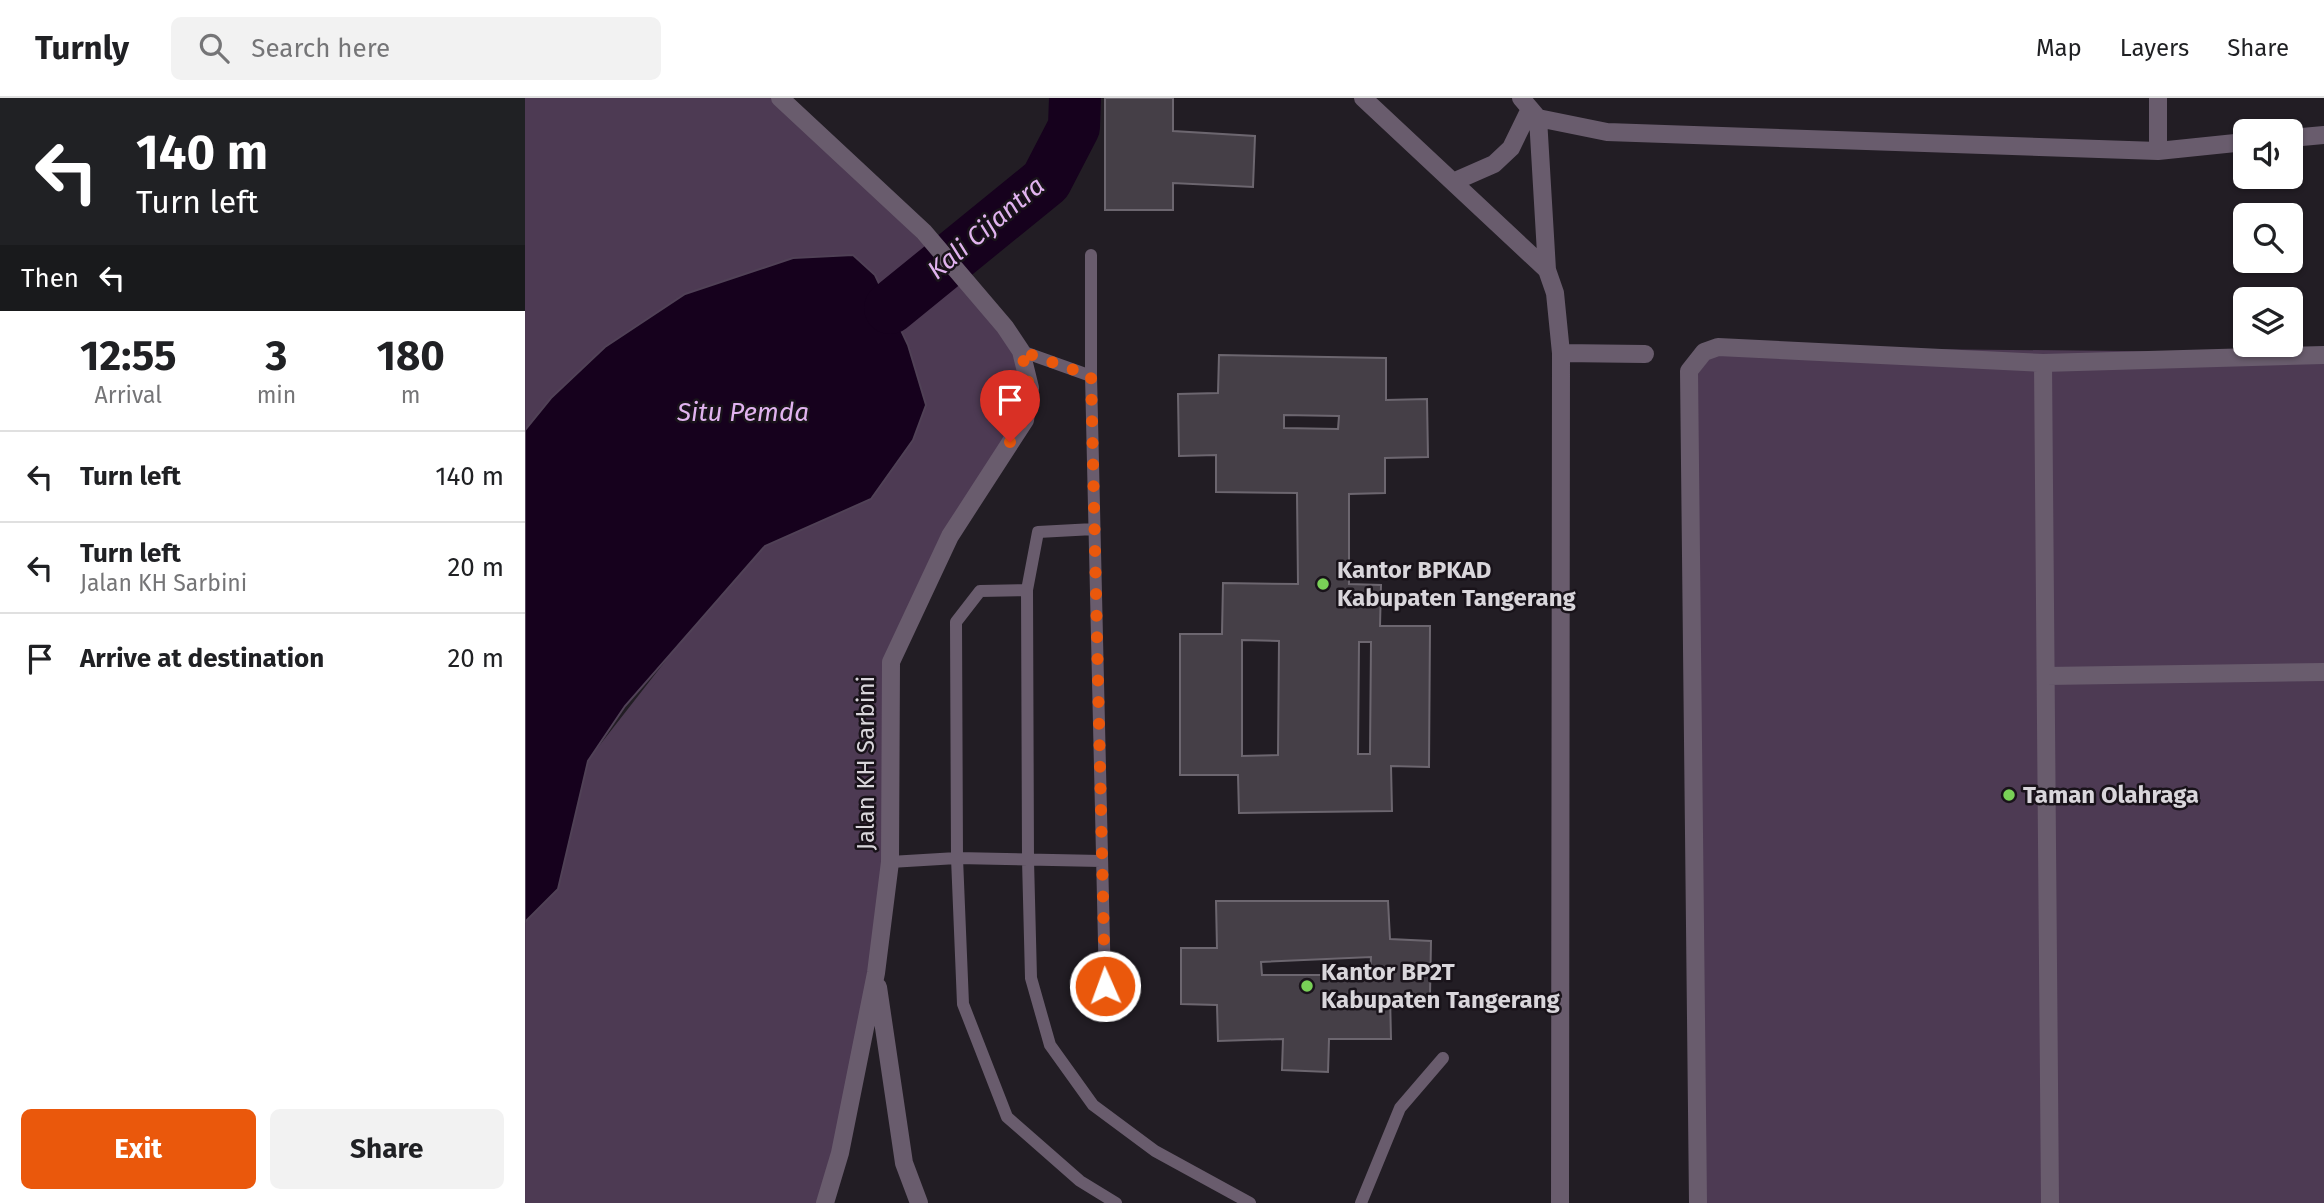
<!DOCTYPE html>
<style>
:root{--surface:#fff;--page:#f2f2f2;--text:#202124;--muted:#757577;--line:#e0e0e0;--accent:#ea580c}
body{margin:0;font-family:"Fira Sans",sans-serif;background:var(--page);color:var(--text);height:100vh;display:flex;flex-direction:column;font-size:26px;white-space:nowrap}
*{box-sizing:border-box;margin:0}
p{font-size:23px;color:var(--muted)}
.icon{flex:none;width:38px;height:38px;fill:none;stroke:currentColor;stroke-width:2;stroke-linecap:round;stroke-linejoin:round}
.map{position:relative;flex:1;overflow:hidden}
.panel{display:flex;flex-direction:column;background:var(--surface);width:525px}
.panel>*{flex:none}
.hud{background:#202124;color:#fff;overflow:hidden}
.fabs{position:absolute;left:1708px;top:21px;display:grid;gap:14px}
.fabs a{display:grid;place-items:center;width:70px;height:70px;border-radius:10px;background:var(--surface);box-shadow:0 2px 5px #0004;font-size:35px}
.pin{position:absolute;display:grid;place-items:center;width:60px;height:60px;color:#fff;margin:-72px -30px;border-radius:50% 50% 50% 0;rotate:-45deg;box-shadow:0 0 7px #0007}
.pin .icon{rotate:45deg}
.me{position:absolute;width:77px;margin:-38px;rotate:358deg;stroke-linejoin:round;filter:drop-shadow(0 0 5px #0008)}
.turn{display:flex;align-items:center;gap:24px;height:147px;padding:0 21px;font-size:32px}
.turn .icon{width:91px;height:91px;stroke-width:2.5}
.turn b{display:block;font-size:49px;line-height:60px}
.then{display:flex;align-items:center;height:66px;padding:0 21px;background:#0003;gap:14px;font-size:26px}
.eta{display:flex;justify-content:space-evenly;align-items:center;height:119px;text-align:center}
.eta b{font-size:42px;font-weight:700;line-height:49px}
.action{display:flex;gap:14px;margin-top:auto;padding:14px 21px}
.action a{flex:1;height:80px;border-radius:10px;background:var(--accent);color:#fff;font-size:28px;font-weight:700;line-height:80px;text-align:center}
.action a+a{background:var(--page);color:var(--text)}
ul{padding:0;list-style:none}
li{display:flex;align-items:center;gap:21px;height:91px;padding:0 21px;border-top:2px solid var(--line)}
li div{flex:1}
li b{display:block;font-size:26px}
li em{font-style:normal}
header{display:flex;align-items:center;gap:42px;box-sizing:border-box;height:98px;padding:0 35px;background:var(--surface);border-bottom:2px solid var(--line)}
header strong{font-size:33px}
nav{display:flex;gap:38px;margin-inline-start:auto;font-size:24px}
.search{width:490px;height:63px;background:var(--page);display:flex;align-items:center;gap:18px;box-sizing:border-box;padding:0 24px;border-radius:10px;color:var(--muted);font-size:26px}
main{display:flex;flex:1;min-height:0}
.map>svg:first-child{display:block}
</style>
<header>
<strong>Turnly</strong>
<div class="search"><svg class="icon" aria-label="search" viewBox="0 0 24 24"><circle cx="10" cy="10" r="6"/><path d="M15 15l6 6"/></svg>Search here</div>
<nav><a>Map</a><a>Layers</a><a>Share</a></nav>
</header>
<main>
<section class="panel">
<div class="hud">
<div class="turn"><svg class="icon" aria-label="left" viewBox="0 0 24 24"><path d="M17 20v-9H6M10 6l-5 5 5 5"/></svg><div><b>140 m</b>Turn left</div></div>
<div class="then">Then<svg class="icon" aria-label="left" viewBox="0 0 24 24"><path d="M17 20v-9H6M10 6l-5 5 5 5"/></svg></div>
</div>
<div class="eta">
<div><b>12:55</b><p>Arrival</p></div>
<div><b>3</b><p>min</p></div>
<div><b>180</b><p>m</p></div>
</div>
<ul>
<li><svg class="icon" aria-label="left" viewBox="0 0 24 24"><path d="M17 20v-9H6M10 6l-5 5 5 5"/></svg><div><b>Turn left</b></div><em>140 m</em></li>
<li><svg class="icon" aria-label="left" viewBox="0 0 24 24"><path d="M17 20v-9H6M10 6l-5 5 5 5"/></svg><div><b>Turn left</b><p>Jalan KH Sarbini</p></div><em>20 m</em></li>
<li><svg class="icon" aria-label="arrive" viewBox="0 0 24 24"><path d="M6 21V4h12l-3 4 3 4H6"/></svg><div><b>Arrive at destination</b></div><em>20 m</em></li>
</ul>
<div class="action"><a>Exit</a><a>Share</a></div>
</section>
<div class="map">
<svg width="1799" height="1105" viewBox="0 0 1799 1105">
<rect width="100%" height="100%" fill="#221d24"/>
<path fill="#4d3a53" d="M 0,0 L 255,0 L 480,229 L 504,306 L 370,552 L 365,764 L 298,1105 L 0,1105 L 0,815 L 33,791 L 63,662 L 149,552 L 240,448 L 346,401 L 388,342 L 401,307 L 383,247 L 350,177 L 80,249 L 26,300 L 0,332 Z
M 1193,249 L 1799,255 L 1799,1105 L 1173,1105 L 1163,289 Z"/>
<path fill="#16011d" stroke="#504156" stroke-width="2" d="M 328,157 L 350,177 L 383,247 L 401,307 L 388,342 L 346,401 L 240,448 L 100,608 L 63,663 L 33,791 L 0,824 L 0,332 L 26,300 L 80,249 L 160,196 L 268,160 Z"/>
<g fill="none" stroke-linecap="round" stroke-linejoin="round">
<path stroke="#16011d" stroke-width="52" d="M 365,210 L 521,83 L 549,29 L 550,0"/>
</g>
<path fill="#453f47" stroke="#6c666f" stroke-width="2" fill-rule="evenodd" d="M 580,0 L 648,0 L 648,33 L 730,38 L 728,89 L 648,85 L 648,112 L 580,112 Z
M 694,257 L 861,260 L 861,302 L 902,301 L 903,359 L 860,360 L 860,395 L 824,396 L 824,486 L 856,487 L 855,528 L 905,528 L 904,669 L 866,668 L 867,713 L 714,715 L 713,677 L 655,677 L 655,536 L 697,536 L 698,485 L 773,486 L 772,395 L 691,394 L 691,357 L 654,358 L 653,296 L 693,295 ZM 759,317 L 814,318 L 813,331 L 759,330 ZM 717,542 L 754,543 L 753,657 L 717,658 ZM 834,544 L 846,544 L 845,656 L 833,656 Z
M 691,803 L 863,803 L 865,841 L 906,843 L 905,898 L 865,897 L 866,941 L 804,941 L 803,974 L 757,972 L 758,941 L 693,943 L 692,907 L 656,906 L 656,850 L 692,850 ZM 846,859 L 845,877 L 737,877 L 736,864 Z"/>
<g fill="none" stroke-linecap="round" stroke-linejoin="round">
<path stroke="#695c6d" stroke-width="12" d="M 496,253 L 566,278 L 580,888
M 566,278 L 566,157
M 569,431 L 513,434 L 502,492 L 503,762 L 506,880 L 525,947 L 568,1007 L 630,1053 L 725,1105
M 502,492 L 455,493 L 431,524 L 432,760 L 438,906 L 482,1019 L 555,1083 L 591,1105
M 365,764 L 432,760 L 576,763
M 836,1105 L 875,1010 L 918,960"/>
<path stroke="#695c6d" stroke-width="18" d="M 255,0 L 399,134 L 480,229 L 496,253 L 505,290 L 500,322 L 425,438 L 366,564 L 365,764 L 351,875 L 315,1055 L 300,1105
M 838,0 L 1022,172
M 996,0 L 1013,20 L 1022,172 L 1030,195 L 1036,255 L 1035,1105
M 1633,0 L 1633,53
M 1013,20 L 1082,34 L 1633,53 L 1720,44
M 1766,40 L 1799,37
M 928,84 L 969,66 L 986,50 L 1005,11
M 1036,255 L 1120,256
M 1518,265 L 1525,1105
M 1521,578 L 1799,574
M 353,889 L 379,1065 L 394,1105
M 1173,1105 L 1164,273 L 1179,254 L 1193,249 L 1518,265 L 1799,257"/>
</g>
<g fill="none" stroke-linecap="round" stroke-linejoin="round">
<path stroke="#ea580c" stroke-width="12" stroke-dasharray="0 21.6" d="M 485,344 C 510,306 507,296 496,253 L 566,278 L 580,888"/>
</g>
<g fill="#79d157" stroke="#19131a" stroke-width="2.5">
<circle cx="798" cy="486" r="7"/>
<circle cx="1484" cy="697" r="7"/>
<circle cx="782" cy="888" r="7"/>
</g>
<g text-anchor="middle" dominant-baseline="central" stroke-width="5" stroke-linejoin="round" paint-order="stroke">
<g font-size="24" font-weight="bold" fill="#d9d6db" stroke="#19131a" text-anchor="start">
<text x="812" y="472">Kantor BPKAD<tspan x="812" dy="28">Kabupaten Tangerang</tspan></text>
<text x="1498" y="697">Taman Olahraga</text>
<text x="796" y="874">Kantor BP2T<tspan x="796" dy="28">Kabupaten Tangerang</tspan></text>
</g>
<g font-size="24" fill="#d9d6db" stroke="#19131a">
<text transform="translate(341 665) rotate(-90)">Jalan KH Sarbini</text>
</g>
<g font-size="26" font-style="italic" fill="#e1b3ef" stroke="#19131a">
<text transform="translate(461 130) rotate(-40)">Kali Cijantra</text>
<text x="218" y="314">Situ Pemda</text>
</g>
</g>
</svg>
<div class="fabs">
<a><svg class="icon" aria-label="sound" viewBox="0 0 24 24"><path d="M4 9h4l5-4v14l-5-4H4zM17 9q2 3 0 6"/></svg></a>
<a><svg class="icon" aria-label="search" viewBox="0 0 24 24"><circle cx="10" cy="10" r="6"/><path d="M15 15l6 6"/></svg></a>
<a><svg class="icon" aria-label="layers" viewBox="0 0 24 24"><path d="M12 4l9 5-9 5-9-5zM3 14l9 5 9-5"/></svg></a>
</div>
<div class="pin" style="left:485px;top:344px;background:#d93025"><svg class="icon" aria-label="arrive" viewBox="0 0 24 24"><path d="M6 21V4h12l-3 4 3 4H6"/></svg></div>
<svg class="me" style="left:580px;top:888px" viewBox="-20 -20 40 40"><circle r="17" fill="#ea580c" stroke="#fff" stroke-width="3"/><path d="M0-11L8 9 0 5-8 9z" fill="#fff"/></svg>
</div>
</main>
